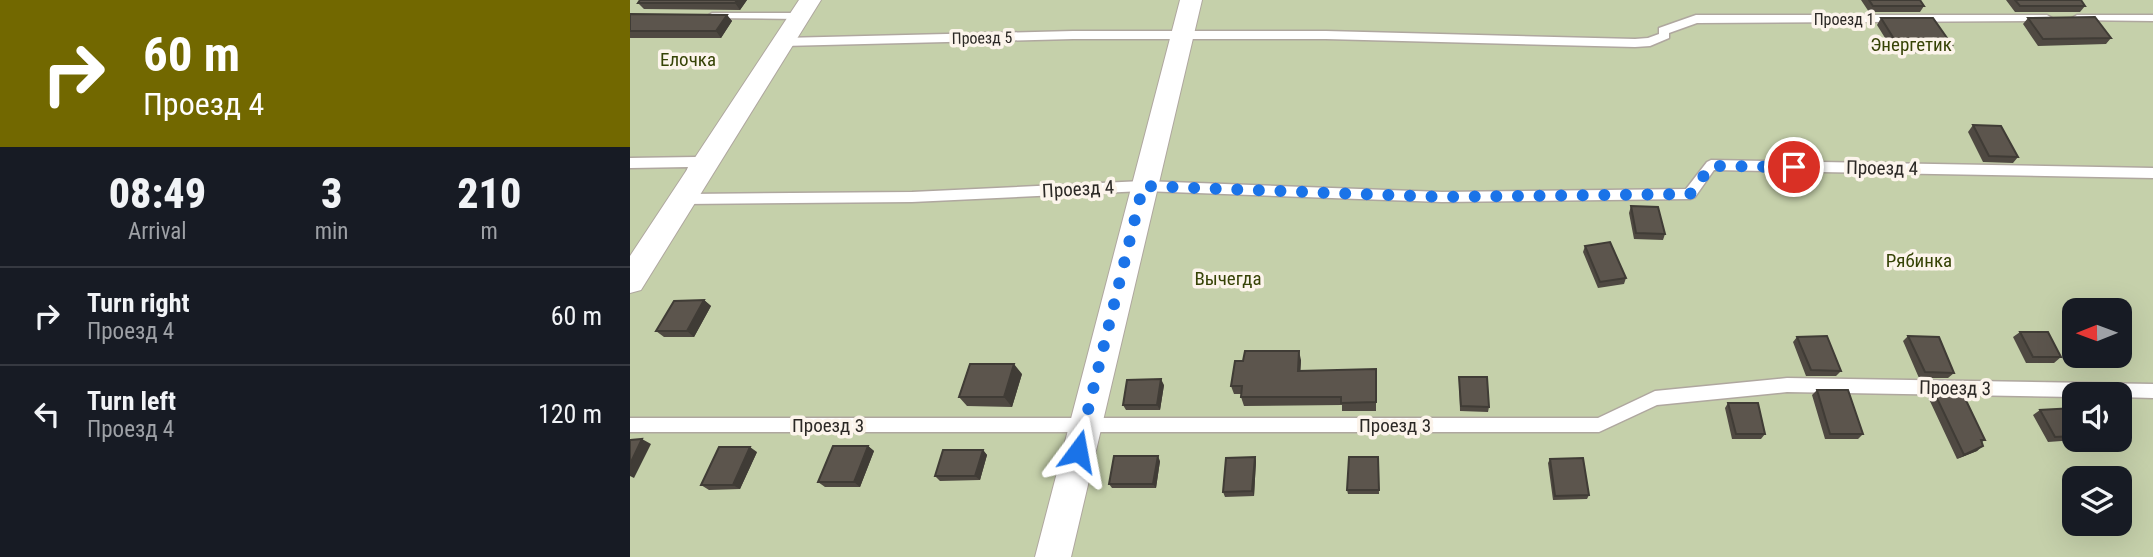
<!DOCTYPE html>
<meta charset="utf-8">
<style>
:root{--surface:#171b24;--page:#20242c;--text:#f1f3f6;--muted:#9ea1a6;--line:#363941}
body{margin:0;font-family:"Roboto Condensed",sans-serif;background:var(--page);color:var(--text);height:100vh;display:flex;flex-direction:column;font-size:26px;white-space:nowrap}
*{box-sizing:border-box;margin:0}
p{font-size:23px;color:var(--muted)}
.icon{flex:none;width:38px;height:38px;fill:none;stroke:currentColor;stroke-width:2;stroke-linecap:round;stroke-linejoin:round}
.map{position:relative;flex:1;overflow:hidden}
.side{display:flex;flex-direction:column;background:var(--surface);width:630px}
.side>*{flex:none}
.guide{background:#726800;color:#fff;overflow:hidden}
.needle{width:46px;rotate:269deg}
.controls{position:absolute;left:1432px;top:298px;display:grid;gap:14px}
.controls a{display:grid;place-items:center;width:70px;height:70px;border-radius:14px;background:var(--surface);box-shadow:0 7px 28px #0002;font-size:35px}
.pin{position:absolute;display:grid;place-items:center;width:60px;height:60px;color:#fff;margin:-30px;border:4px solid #fff;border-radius:50%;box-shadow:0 2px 7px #0007}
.me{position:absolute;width:77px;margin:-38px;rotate:13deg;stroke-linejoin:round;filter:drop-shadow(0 0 5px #0008)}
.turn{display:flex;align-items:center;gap:24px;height:147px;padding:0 28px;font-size:32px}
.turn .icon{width:91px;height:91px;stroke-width:2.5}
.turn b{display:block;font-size:49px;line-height:60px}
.eta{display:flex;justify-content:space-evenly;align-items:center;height:119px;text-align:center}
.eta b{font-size:42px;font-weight:800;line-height:49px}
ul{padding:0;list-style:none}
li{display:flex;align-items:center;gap:21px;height:98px;padding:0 28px;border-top:2px solid var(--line)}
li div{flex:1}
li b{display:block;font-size:26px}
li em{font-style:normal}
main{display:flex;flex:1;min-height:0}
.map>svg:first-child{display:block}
</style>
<main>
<section class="side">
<div class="guide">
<div class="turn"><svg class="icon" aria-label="right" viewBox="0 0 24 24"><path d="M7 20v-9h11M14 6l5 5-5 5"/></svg><div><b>60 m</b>Проезд 4</div></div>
</div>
<div class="eta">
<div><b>08:49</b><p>Arrival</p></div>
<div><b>3</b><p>min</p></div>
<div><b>210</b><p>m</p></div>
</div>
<ul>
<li><svg class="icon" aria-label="right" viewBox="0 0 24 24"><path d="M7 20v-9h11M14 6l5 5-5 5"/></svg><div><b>Turn right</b><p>Проезд 4</p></div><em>60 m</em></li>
<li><svg class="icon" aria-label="left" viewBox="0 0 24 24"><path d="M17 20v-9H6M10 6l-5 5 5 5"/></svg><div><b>Turn left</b><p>Проезд 4</p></div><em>120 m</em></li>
</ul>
</section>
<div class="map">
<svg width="1523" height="557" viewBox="0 0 1523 557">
<rect width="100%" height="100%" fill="#efe7de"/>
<path fill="#c5d0aa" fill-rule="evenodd" d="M 0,0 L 1523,0 L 1523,557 L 0,557 ZM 1444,310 L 1489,310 L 1489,355 L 1444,355 ZM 1444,394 L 1489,394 L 1489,439 L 1444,439 ZM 1444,478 L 1489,478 L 1489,523 L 1444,523 Z"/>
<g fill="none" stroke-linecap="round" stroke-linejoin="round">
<defs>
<path id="service" d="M 82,13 L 169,13 L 174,16 L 169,19 L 78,18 L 77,16 Z
M 1066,15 L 1417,15 L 1422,18 L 1417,21 L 1067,23 L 1039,33 L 1039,38 L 1020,46 L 1005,47 L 696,39 L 443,39 L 153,46 L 147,42 L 153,38 L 443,31 L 696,31 L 1005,39 L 1018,38 L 1029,34 L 1029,28 Z
M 1447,15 L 1523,15 L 1523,21 L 1443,20 L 1442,18 Z
M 66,157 L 72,162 L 67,176 L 62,178 L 56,173 L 58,167 L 0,168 L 0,158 Z
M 1081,160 L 1523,168 L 1523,178 L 1084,170 L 1065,197 L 1060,199 L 812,202 L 513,191 L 282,202 L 53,204 L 46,199 L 49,192 L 54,191 L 59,194 L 282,192 L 513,181 L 812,192 L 1056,189 L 1077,162 Z
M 1157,378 L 1523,384 L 1523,398 L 1489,397 L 1489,394 L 1444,394 L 1444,397 L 1157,392 L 1027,405 L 969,432 L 0,432 L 0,418 L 968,418 L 1025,391 Z"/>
<path id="minor" d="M 169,0 L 191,0 L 11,290 L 0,293 L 0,256 Z
M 550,0 L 572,0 L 441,557 L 405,557 Z"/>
</defs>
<use href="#service" stroke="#afa79f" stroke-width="3"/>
<use href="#minor" stroke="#afa79f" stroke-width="2"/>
<use href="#service" fill="#fff" fill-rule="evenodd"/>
<use href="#minor" fill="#fff" fill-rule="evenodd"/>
</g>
<path fill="#4f4942" d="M 10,0 L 117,0 L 110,10 L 14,9 L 8,3 Z
M 1231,0 L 1290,0 L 1294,6 L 1290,12 L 1239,12 Z
M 1376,0 L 1451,0 L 1455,6 L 1450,12 L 1385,12 Z
M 0,14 L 97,15 L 102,21 L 91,38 L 0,38 Z
M 1251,18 L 1322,45 L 1318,52 L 1265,54 L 1247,25 Z
M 1398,18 L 1481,38 L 1476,44 L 1408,46 L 1393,24 Z
M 1343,125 L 1388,157 L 1383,163 L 1353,162 L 1338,132 Z
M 1001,206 L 1035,234 L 1033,240 L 1004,239 L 999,213 Z
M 955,246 L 996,278 L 994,284 L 968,288 L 953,252 Z
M 74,300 L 81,306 L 64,337 L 34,337 L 26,331 Z
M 1390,332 L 1431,357 L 1424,363 L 1396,363 L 1383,337 Z
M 1278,336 L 1324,373 L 1318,378 L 1289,378 L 1273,341 Z
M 1167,337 L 1211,371 L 1206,376 L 1176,376 L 1163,342 Z
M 671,360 L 670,371 L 746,369 L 746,411 L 712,411 L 712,405 L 614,406 L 611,397 L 611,394 L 604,394 L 601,386 Z
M 392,374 L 382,407 L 337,406 L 329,397 Z
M 829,377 L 859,407 L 858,412 L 830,411 Z
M 534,385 L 530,410 L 496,410 L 493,405 Z
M 1187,390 L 1233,434 L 1228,439 L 1195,439 L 1182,395 Z
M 1304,392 L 1355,440 L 1352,442 L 1347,451 L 1327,459 L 1298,397 Z
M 1098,403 L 1135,434 L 1131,439 L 1102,439 L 1095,408 Z
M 1444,408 L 1444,439 L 1459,439 L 1418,442 L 1403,415 L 1410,410 Z
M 238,446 L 244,451 L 230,487 L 195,487 L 188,482 Z
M 353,450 L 357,455 L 350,480 L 310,481 L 305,476 Z
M 127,452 L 110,489 L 79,490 L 71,485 Z
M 625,457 L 626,461 L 624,496 L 595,497 L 593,492 Z
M 748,457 L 749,494 L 718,494 L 717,490 Z
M 920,459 L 959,495 L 957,499 L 923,500 L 918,463 Z
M 530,461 L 526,488 L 482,488 L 479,484 Z"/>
<path fill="#403c36" d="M 107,0 L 117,0 L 110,10 L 105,3 Z
M 97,15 L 102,21 L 91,38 L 86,31 Z
M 74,300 L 81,306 L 64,337 L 57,331 Z
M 669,351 L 671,360 L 670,380 L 668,371 Z
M 384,364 L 392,374 L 382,407 L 374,397 Z
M 531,379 L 534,385 L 530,410 L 527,405 Z
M 12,439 L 21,444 L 4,478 L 0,476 L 0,464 Z
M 238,446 L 244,451 L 230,487 L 224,482 Z
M 1353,446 L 1347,451 L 1327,459 L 1334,455 Z
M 120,447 L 127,452 L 110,489 L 103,485 Z
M 353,450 L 357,455 L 350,480 L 345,476 Z
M 528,456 L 530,461 L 526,488 L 523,484 Z
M 625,457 L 626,461 L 624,496 L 622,491 Z"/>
<path fill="#5c554d" stroke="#403c36" stroke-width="2" d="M 10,0 L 107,0 L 105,3 L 8,3 Z
M 1239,0 L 1290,0 L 1294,6 L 1243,6 Z
M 1385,0 L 1451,0 L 1455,6 L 1390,6 Z
M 0,14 L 97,15 L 86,31 L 0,31 Z
M 1465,17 L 1481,38 L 1413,39 L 1398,18 Z
M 1251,18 L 1303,18 L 1322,45 L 1269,47 Z
M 1343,125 L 1371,126 L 1388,157 L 1359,156 Z
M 1001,206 L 1028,207 L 1035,234 L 1006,233 Z
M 980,242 L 996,278 L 970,282 L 955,246 Z
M 74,300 L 57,331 L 26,331 L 44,301 Z
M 1390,332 L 1418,332 L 1431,357 L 1403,357 Z
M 1197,336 L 1211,371 L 1181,370 L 1167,337 Z
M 1278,336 L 1309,337 L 1324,373 L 1295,372 Z
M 615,351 L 669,351 L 668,371 L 746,369 L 746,402 L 711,403 L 711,397 L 611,397 L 612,386 L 601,386 L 605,361 L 613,361 Z
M 340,364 L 384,364 L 374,397 L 329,397 Z
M 829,377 L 857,377 L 859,407 L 831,406 Z
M 531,379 L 527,405 L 493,405 L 497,380 Z
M 1187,390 L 1218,390 L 1233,434 L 1200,434 Z
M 1304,392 L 1332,392 L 1355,440 L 1351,440 L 1353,446 L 1334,455 Z
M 1098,403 L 1128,403 L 1135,434 L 1106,434 Z
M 1444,408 L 1444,436 L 1425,437 L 1410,410 Z
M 12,439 L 0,464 L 0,440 Z
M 203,446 L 238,446 L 224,482 L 188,482 Z
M 89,447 L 120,447 L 103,485 L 71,485 Z
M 313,450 L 353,450 L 345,476 L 305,476 Z
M 484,456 L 528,456 L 523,484 L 479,484 Z
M 625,457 L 622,491 L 593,492 L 596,458 Z
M 719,457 L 748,457 L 749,490 L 717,490 Z
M 953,458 L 959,495 L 925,496 L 920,459 Z"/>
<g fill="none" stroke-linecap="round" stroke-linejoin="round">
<path stroke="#1a73e8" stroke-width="12" stroke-dasharray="0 21.6" d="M 448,451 L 513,186 L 812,197 L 1060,194 L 1081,166 L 1164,167"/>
</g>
<g text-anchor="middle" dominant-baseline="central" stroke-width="7" stroke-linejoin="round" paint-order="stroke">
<g font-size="16" fill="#2b2825" stroke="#fcf4eb">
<text x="1214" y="19">Проезд 1</text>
<text transform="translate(352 38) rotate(-1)">Проезд 5</text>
</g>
<g font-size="19" fill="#364306" stroke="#fcf4eb">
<text x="1281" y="44">Энергетик</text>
<text x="58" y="59">Елочка</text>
<text x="1289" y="260">Рябинка</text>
<text x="598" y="278">Вычегда</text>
</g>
<g font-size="19" fill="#2b2825" stroke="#fcf4eb">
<text transform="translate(1252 168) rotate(1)">Проезд 4</text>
<text transform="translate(448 189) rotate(-3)">Проезд 4</text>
<text transform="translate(1325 388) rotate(1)">Проезд 3</text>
<text x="198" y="425">Проезд 3</text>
<text x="765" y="425">Проезд 3</text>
</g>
</g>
</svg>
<div class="controls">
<a><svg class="needle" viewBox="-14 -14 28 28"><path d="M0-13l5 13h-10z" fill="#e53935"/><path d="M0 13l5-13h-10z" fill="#9ea1a6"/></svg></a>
<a><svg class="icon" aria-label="sound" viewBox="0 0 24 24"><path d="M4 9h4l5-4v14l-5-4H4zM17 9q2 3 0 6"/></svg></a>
<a><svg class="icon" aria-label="layers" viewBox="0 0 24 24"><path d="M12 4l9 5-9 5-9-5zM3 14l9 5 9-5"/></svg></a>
</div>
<div class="pin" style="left:1164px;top:167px;background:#d93025"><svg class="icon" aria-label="arrive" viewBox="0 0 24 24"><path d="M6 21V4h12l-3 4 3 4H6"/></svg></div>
<svg class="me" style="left:448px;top:451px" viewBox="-20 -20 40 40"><path d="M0-17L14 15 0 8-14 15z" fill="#1a73e8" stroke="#fff" stroke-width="4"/></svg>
</div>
</main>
